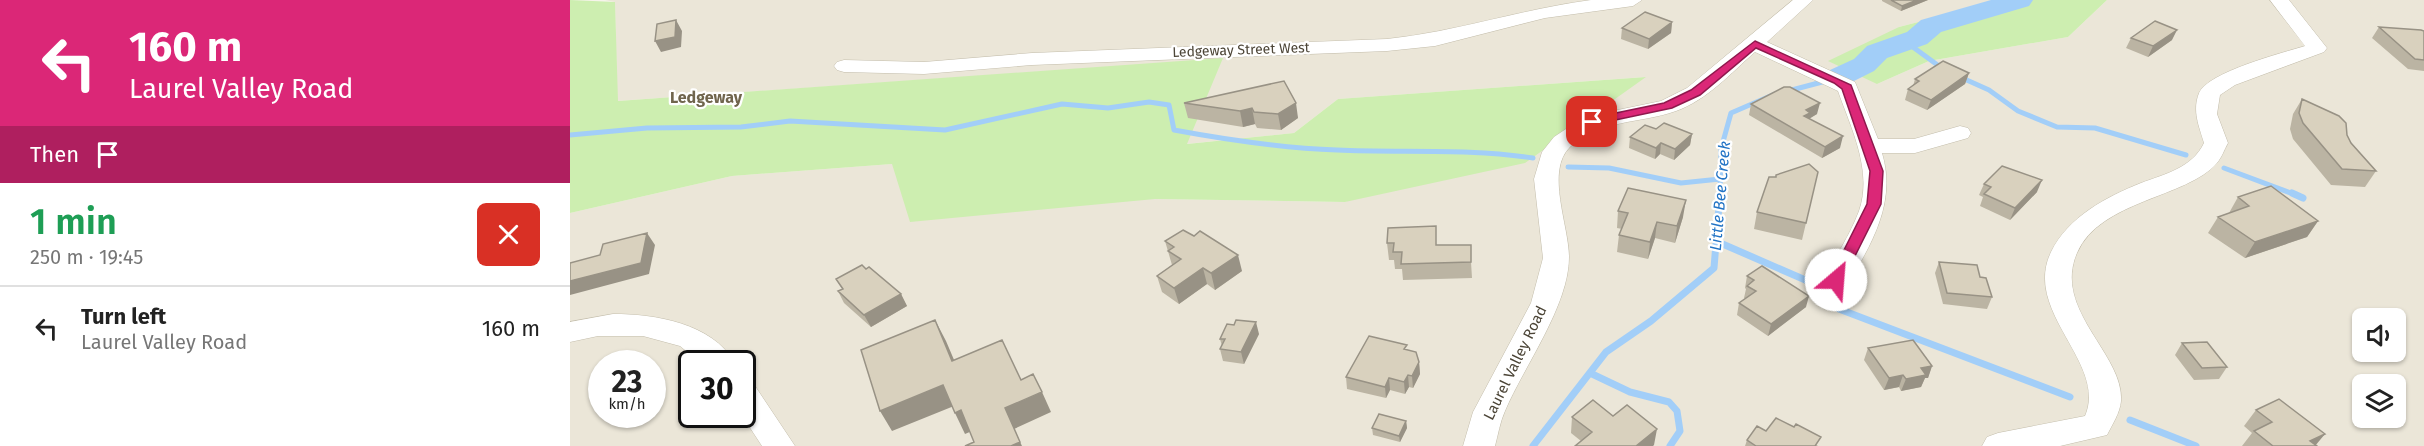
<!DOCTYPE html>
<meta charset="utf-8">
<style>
:root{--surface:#fff;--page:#f6f6f6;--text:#222;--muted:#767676;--line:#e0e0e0}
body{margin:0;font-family:"Fira Sans",sans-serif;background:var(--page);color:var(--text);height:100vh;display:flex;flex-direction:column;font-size:22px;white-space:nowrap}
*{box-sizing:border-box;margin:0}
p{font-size:20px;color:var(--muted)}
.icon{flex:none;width:33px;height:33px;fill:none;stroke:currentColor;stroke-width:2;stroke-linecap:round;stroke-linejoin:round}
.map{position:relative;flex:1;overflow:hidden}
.panel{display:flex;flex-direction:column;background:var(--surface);width:570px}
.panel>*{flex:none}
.hud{background:#db2777;color:#fff;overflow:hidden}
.tools{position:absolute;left:1782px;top:308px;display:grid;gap:12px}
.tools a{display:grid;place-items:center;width:54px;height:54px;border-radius:9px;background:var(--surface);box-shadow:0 2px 4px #0004;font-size:30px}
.speed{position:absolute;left:18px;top:350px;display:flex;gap:12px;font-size:30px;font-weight:700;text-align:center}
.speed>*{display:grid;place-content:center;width:78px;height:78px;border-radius:50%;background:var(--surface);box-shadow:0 2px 4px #0004;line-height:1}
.speed small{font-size:15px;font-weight:400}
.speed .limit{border:3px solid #111;border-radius:9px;background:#fff;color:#111}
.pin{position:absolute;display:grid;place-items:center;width:51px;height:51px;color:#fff;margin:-26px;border-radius:12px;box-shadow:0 3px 9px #0006}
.me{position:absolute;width:66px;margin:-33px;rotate:27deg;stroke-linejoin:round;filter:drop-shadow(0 0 4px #0008)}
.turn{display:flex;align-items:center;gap:21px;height:126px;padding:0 30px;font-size:27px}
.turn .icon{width:78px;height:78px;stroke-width:2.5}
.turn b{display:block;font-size:42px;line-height:51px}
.then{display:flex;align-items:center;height:57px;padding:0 30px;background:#0003;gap:12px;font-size:22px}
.round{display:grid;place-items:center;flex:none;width:63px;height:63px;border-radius:9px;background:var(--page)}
.head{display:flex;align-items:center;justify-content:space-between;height:102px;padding:0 30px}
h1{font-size:36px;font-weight:600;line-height:45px;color:#1e9e55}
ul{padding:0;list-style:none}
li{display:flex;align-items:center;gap:18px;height:84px;padding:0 30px;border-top:2px solid var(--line)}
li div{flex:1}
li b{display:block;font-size:22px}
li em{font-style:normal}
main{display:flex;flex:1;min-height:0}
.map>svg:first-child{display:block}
</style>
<main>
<section class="panel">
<div class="hud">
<div class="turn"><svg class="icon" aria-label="left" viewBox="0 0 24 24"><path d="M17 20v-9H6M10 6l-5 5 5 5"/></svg><div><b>160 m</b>Laurel Valley Road</div></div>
<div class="then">Then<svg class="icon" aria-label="arrive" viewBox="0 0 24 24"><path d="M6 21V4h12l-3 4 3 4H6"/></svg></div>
</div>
<div class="head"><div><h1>1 min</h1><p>250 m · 19:45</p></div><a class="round" style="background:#d93025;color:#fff"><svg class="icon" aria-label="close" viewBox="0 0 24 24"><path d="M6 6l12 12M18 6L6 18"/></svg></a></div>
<ul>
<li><svg class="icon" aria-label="left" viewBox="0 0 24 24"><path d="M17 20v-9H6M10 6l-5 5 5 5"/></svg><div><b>Turn left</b><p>Laurel Valley Road</p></div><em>160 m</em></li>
</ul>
</section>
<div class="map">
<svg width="1854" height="446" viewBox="0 0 1854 446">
<rect width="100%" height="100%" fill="#f6f4ea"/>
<path fill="#ebe6d8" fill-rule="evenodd" d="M 35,0 L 1433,0 L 1329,27 L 1307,84 L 1359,61 L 1498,37 L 1537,0 L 1854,0 L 1854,446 L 0,446 L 0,213 L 162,176 L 322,164 L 585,199 L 775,202 L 1075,77 L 768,99 L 724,133 L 616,144 L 652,59 L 47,101 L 45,2 ZM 1792,318 L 1826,318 L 1826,351 L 1792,351 ZM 32,363 L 82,363 L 82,414 L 32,414 ZM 122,363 L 172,363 L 172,414 L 122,414 ZM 1792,384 L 1826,384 L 1826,417 L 1792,417 Z"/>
<path fill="#cdeeb0" d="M 0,0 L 45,2 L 48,101 L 653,58 L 617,144 L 724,133 L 768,99 L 1076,77 L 955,163 L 775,202 L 585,199 L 340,222 L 322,164 L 162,176 L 0,213 Z
M 1433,0 L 1537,0 L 1498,37 L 1359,61 L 1307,84 L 1258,61 L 1329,27 Z"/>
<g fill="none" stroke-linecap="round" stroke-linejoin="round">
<path stroke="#a2cef8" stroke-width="5" d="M 1336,42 L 1373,69
M 1390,77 L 1419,90 L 1448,111 L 1487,127 L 1525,128 L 1616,155
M 1218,91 L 1256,81
M 0,135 L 77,128 L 171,127 L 220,121 L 375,130 L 492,104 L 538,108 L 579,102 L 599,105 L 604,130 C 658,140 712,148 767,150 C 833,153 898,148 963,158
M 998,167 L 1039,168 L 1111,183 L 1150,179
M 1654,168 L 1726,195
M 1150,195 L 1151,149 L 1161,113 L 1205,94"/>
<path stroke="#a2cef8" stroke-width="7" d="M 1722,193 L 1733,198
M 1148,242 L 1240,282
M 1260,301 L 1269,309 L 1500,397
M 1020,373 L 1060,392 L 1099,402 L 1107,411 L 1110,431 L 1100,446
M 1560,420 L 1626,446
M 963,446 L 1036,352 L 1081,321 L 1144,268 L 1150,193"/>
<path fill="#a2cef8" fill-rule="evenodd" d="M 1421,0 L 1463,0 L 1459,6 L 1371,32 L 1357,44 L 1317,58 L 1304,71 L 1282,82 L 1271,85 L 1260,82 L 1256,76 L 1260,70 L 1284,59 L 1297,46 L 1337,32 L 1351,20 Z"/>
<defs>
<path id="minor" d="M 1021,0 L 1072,0 L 1063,6 L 975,18 L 865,46 L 817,51 L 462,65 L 354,74 L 274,72 L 267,70 L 264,66 L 267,62 L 274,60 L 354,62 L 462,53 L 817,39 C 886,32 952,9 1021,0 Z
M 1223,0 L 1243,0 L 1197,42 L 1285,82 L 1308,139 L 1344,139 L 1390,126 L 1398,128 L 1401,133 L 1398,138 L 1345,153 L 1312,153 C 1327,203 1301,245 1276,287 L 1266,289 L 1256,287 L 1252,280 C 1265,258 1280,235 1289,211 C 1303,171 1281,128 1268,91 L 1185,52 C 1161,73 1137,100 1106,111 C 1069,124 1030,119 1000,147 C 975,171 999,226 999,257 C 999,306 954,366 935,411 C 930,422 928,435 925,446 L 893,446 L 903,412 L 961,303 L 973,258 L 964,179 L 972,152 L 984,137 L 1014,117 L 1091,101 L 1117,88 Z
M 1700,0 L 1719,0 L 1757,48 L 1754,52 L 1665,85 L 1650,95 L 1647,114 L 1658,143 C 1654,150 1652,157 1647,163 C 1617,198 1530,200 1507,253 C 1482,310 1554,354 1551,401 C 1550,413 1542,425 1537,435 L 1490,446 L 1412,446 L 1417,437 L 1428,433 L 1515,416 C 1538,363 1452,312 1481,252 C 1498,217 1536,197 1571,183 C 1595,174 1622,168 1634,143 C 1629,126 1622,111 1629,93 C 1638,72 1712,53 1735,46 Z
M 43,314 C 85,314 142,323 165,363 L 131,363 L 110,346 L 73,336 L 28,336 L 0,342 L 0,322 Z
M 172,379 L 183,383 L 225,446 L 192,446 L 171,414 Z"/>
</defs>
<use href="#minor" stroke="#c3bdab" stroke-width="1"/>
<use href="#minor" fill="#fff" fill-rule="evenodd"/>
</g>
<path fill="#bbb4a3" d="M 1312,0 L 1358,0 L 1331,11 L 1312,1 Z
M 1102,22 L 1101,33 L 1078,49 L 1051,39 L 1052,28 Z
M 1809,27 L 1854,31 L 1854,71 L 1838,69 L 1802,38 Z
M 1561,38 L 1602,40 L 1578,57 L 1556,48 Z
M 1399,73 L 1395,84 L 1357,110 L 1335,100 L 1338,89 L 1343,86 L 1345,79 Z
M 714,81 L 728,118 L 711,130 L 687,128 L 685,124 L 673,127 L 618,118 L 614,103 Z
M 1732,99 L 1777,135 L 1781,143 L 1806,171 L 1795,187 L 1761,185 L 1723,139 L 1720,129 L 1723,114 Z
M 1181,104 L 1247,114 L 1239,118 L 1270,148 L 1252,158 L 1179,115 Z
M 1086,129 L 1122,134 L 1120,145 L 1104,160 L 1090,154 L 1085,159 L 1059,148 L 1060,137 Z
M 1414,184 L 1467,192 L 1440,220 L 1410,206 L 1413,197 L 1409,195 Z
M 1668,197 L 1748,221 L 1737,237 L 1675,258 L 1638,233 L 1648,217 L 1659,213 Z
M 1048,211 L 1113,217 L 1105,243 L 1085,238 L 1078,259 L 1047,252 L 1049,235 L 1052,229 L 1047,228 Z
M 1187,212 L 1236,223 L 1232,240 L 1184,229 Z
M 595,241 L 672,271 L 645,290 L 637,284 L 609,304 L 592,292 L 587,276 L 602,265 Z
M 817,243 L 867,245 L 901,262 L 902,278 L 833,280 L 832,269 L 825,269 L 824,260 L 819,260 Z
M 1369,262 L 1410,277 L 1422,297 L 1417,309 L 1373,304 L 1365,273 Z
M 1177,276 L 1236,307 L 1198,336 L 1167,315 L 1169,303 L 1176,299 L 1174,298 L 1176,289 L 1175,288 Z
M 266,279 L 331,294 L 337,306 L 301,327 L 274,303 L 268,291 L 272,289 Z
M 689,334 L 674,364 L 653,361 L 650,349 L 652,346 L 650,339 Z
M 1612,343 L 1657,367 L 1649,379 L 1624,380 L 1605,355 Z
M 1298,348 L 1362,366 L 1358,378 L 1355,378 L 1351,387 L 1331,391 L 1329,387 L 1314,390 L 1294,360 Z
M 837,350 L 849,362 L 850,374 L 843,388 L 839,387 L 835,394 L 820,390 L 816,398 L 777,389 L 776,377 Z
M 1686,410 L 1746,445 L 1747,446 L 1672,446 L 1682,433 L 1674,426 Z
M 1002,417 L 1084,445 L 1011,441 L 1001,433 Z
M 836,421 L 837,428 L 830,442 L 803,435 L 802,428 Z
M 1224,427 L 1248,446 L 1175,446 L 1177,440 L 1196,431 Z"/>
<path fill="#989285" d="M 1347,0 L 1358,0 L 1331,11 L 1332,6 Z
M 106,20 L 112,31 L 111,47 L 91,52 L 85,41 Z
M 1102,22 L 1101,33 L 1078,49 L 1079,39 Z
M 1607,30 L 1602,40 L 1578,57 L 1583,46 Z
M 1399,73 L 1395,84 L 1357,110 L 1361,100 Z
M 726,103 L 728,118 L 711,130 L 708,114 Z
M 1250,103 L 1247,114 L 1239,119 L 1232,127 L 1236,110 Z
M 682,108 L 685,124 L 673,127 L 670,111 Z
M 1122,134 L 1120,145 L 1104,160 L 1105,149 Z
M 1273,136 L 1270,148 L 1252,158 L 1255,147 Z
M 1091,143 L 1090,154 L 1085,159 L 1086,148 Z
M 1472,180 L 1467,192 L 1440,220 L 1445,208 Z
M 1116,200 L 1113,217 L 1105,243 L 1107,226 Z
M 1748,221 L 1737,237 L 1675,258 L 1685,242 Z
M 1087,222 L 1085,238 L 1078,259 L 1080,242 Z
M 77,233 L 85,245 L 79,274 L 0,295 L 0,281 Z
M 668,255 L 672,271 L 645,290 L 641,273 Z
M 633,268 L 637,284 L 609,304 L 604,288 Z
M 331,294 L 337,306 L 301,327 L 294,315 Z
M 1239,296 L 1236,307 L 1198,336 L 1201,324 Z
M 365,320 L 376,341 L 393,381 L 382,361 Z
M 686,322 L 689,334 L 674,364 L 671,352 Z
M 849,362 L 850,374 L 843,388 L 842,376 Z
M 1362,366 L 1358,378 L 1355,378 L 1351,387 L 1331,391 L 1336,379 L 1351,368 Z
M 838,375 L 839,387 L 835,394 L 834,382 Z
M 1333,375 L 1329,387 L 1314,390 L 1319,378 Z
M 819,378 L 820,390 L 816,398 L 815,387 Z
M 373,385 L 384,406 L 322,431 L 310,411 Z
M 472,392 L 481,412 L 444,429 L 452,446 L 441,446 L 435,408 Z
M 391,410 L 402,431 L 395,434 L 385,413 Z
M 836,421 L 837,428 L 830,442 L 829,436 Z
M 1087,429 L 1084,445 L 1083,446 L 1066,446 Z
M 1755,434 L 1745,446 L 1740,441 Z"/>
<path fill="#d9d1be" stroke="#989285" stroke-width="1.5" d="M 1321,0 L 1347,0 L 1332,6 Z
M 1075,12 L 1102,22 L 1079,39 L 1052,28 Z
M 106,20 L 105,37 L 85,41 L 87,24 Z
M 1585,21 L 1607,30 L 1583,46 L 1561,38 Z
M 1809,27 L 1851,30 L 1854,31 L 1854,60 L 1845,59 Z
M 1373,61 L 1399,73 L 1361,100 L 1338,89 L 1349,81 L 1345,79 Z
M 714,81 L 726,103 L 708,114 L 684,112 L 682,108 L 670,111 L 614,103 Z
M 1214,87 L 1220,87 L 1250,103 L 1236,110 L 1240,113 L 1234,116 L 1273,136 L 1255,147 L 1181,104 Z
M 1732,99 L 1769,116 L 1776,123 L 1777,135 L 1781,143 L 1806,171 L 1772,169 L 1733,123 L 1729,113 Z
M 1094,123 L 1122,134 L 1105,149 L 1091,143 L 1086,148 L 1060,137 L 1075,125 L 1086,129 Z
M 1239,164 L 1248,172 L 1236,223 L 1187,212 L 1199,177 L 1206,177 L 1206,175 Z
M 1432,166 L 1472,180 L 1445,208 L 1414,194 L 1421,187 L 1414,184 Z
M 1701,186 L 1748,221 L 1685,242 L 1648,217 L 1679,206 L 1668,197 Z
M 1058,188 L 1116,200 L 1107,226 L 1087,222 L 1080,242 L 1049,235 L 1058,213 L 1048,211 Z
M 866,226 L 866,245 L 901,245 L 901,262 L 831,264 L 832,252 L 823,252 L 824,243 L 817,243 L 818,228 Z
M 613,230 L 624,236 L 630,231 L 668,255 L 641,273 L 633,268 L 604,288 L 587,276 L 611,259 L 598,251 L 604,247 L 595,241 Z
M 77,233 L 71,263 L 0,281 L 0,263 L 30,255 L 33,244 Z
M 1369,262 L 1407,265 L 1410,277 L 1416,278 L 1422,297 L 1377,293 Z
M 292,265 L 296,269 L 299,267 L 331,294 L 294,315 L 268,291 L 273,289 L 266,279 Z
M 1192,266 L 1239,296 L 1201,324 L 1169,303 L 1186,291 L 1177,286 L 1184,280 L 1177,276 Z
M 365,320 L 382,361 L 432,340 L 451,380 L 463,374 L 472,392 L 435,408 L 450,442 L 441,446 L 395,446 L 404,442 L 391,410 L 385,413 L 373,385 L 310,411 L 291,350 Z
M 666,320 L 686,322 L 671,352 L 650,349 L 655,339 L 650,339 L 657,324 L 664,325 Z
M 799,336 L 837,345 L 834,349 L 846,352 L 849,362 L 842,376 L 838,375 L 834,382 L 819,378 L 815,387 L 776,377 Z
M 1343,340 L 1362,366 L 1351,368 L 1356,375 L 1336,379 L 1333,375 L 1319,378 L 1298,348 Z
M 1637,342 L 1657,367 L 1632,368 L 1612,343 Z
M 1709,399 L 1755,434 L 1740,441 L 1747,446 L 1703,446 L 1684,431 L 1702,422 L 1686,410 Z
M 1023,400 L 1043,416 L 1057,405 L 1087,429 L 1066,446 L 1005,446 L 1022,432 L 1002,417 Z
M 809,414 L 836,421 L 829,436 L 802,428 Z
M 1206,418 L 1224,427 L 1226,424 L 1251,437 L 1245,446 L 1186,446 L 1177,440 L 1187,426 L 1196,431 Z"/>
<path fill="#db2777" stroke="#8e194d" stroke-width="1.5" d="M 1185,41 L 1281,85 L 1313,171 L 1311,204 L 1271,284 L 1266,285 L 1259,280 L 1297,204 L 1300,171 L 1272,89 L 1264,83 L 1186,48 L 1130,95 L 1102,108 L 1022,125 L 1016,122 L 1022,118 L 1094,103 L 1121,90 Z"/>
<g text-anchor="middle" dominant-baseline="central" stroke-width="4.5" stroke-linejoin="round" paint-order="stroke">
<g font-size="14" fill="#4c4537" stroke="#fff">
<text transform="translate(671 50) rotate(-2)">Ledgeway Street West</text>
</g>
<g font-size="15" fill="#4c4537" stroke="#fff">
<text transform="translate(945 363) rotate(-64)">Laurel Valley Road</text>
</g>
<g font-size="16" font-weight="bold" fill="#70654d" stroke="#fff">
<text x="136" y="97">Ledgeway</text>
</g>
<g font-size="16" font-style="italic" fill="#2374c5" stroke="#fff">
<text transform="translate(1150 196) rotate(-85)">Little Bee Creek</text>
</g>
</g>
</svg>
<div class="tools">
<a><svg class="icon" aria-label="sound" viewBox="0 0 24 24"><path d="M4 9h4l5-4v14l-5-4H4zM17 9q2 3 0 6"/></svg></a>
<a><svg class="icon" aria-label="layers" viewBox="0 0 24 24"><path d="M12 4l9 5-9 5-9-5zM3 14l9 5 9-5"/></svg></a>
</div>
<div class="speed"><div>23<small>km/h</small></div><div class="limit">30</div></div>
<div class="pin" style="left:1022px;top:122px;background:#d93025"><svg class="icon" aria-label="arrive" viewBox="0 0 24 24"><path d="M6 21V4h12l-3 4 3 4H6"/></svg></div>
<svg class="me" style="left:1266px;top:280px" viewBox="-20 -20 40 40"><circle r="19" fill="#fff"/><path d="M0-13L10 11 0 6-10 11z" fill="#db2777"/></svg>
</div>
</main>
